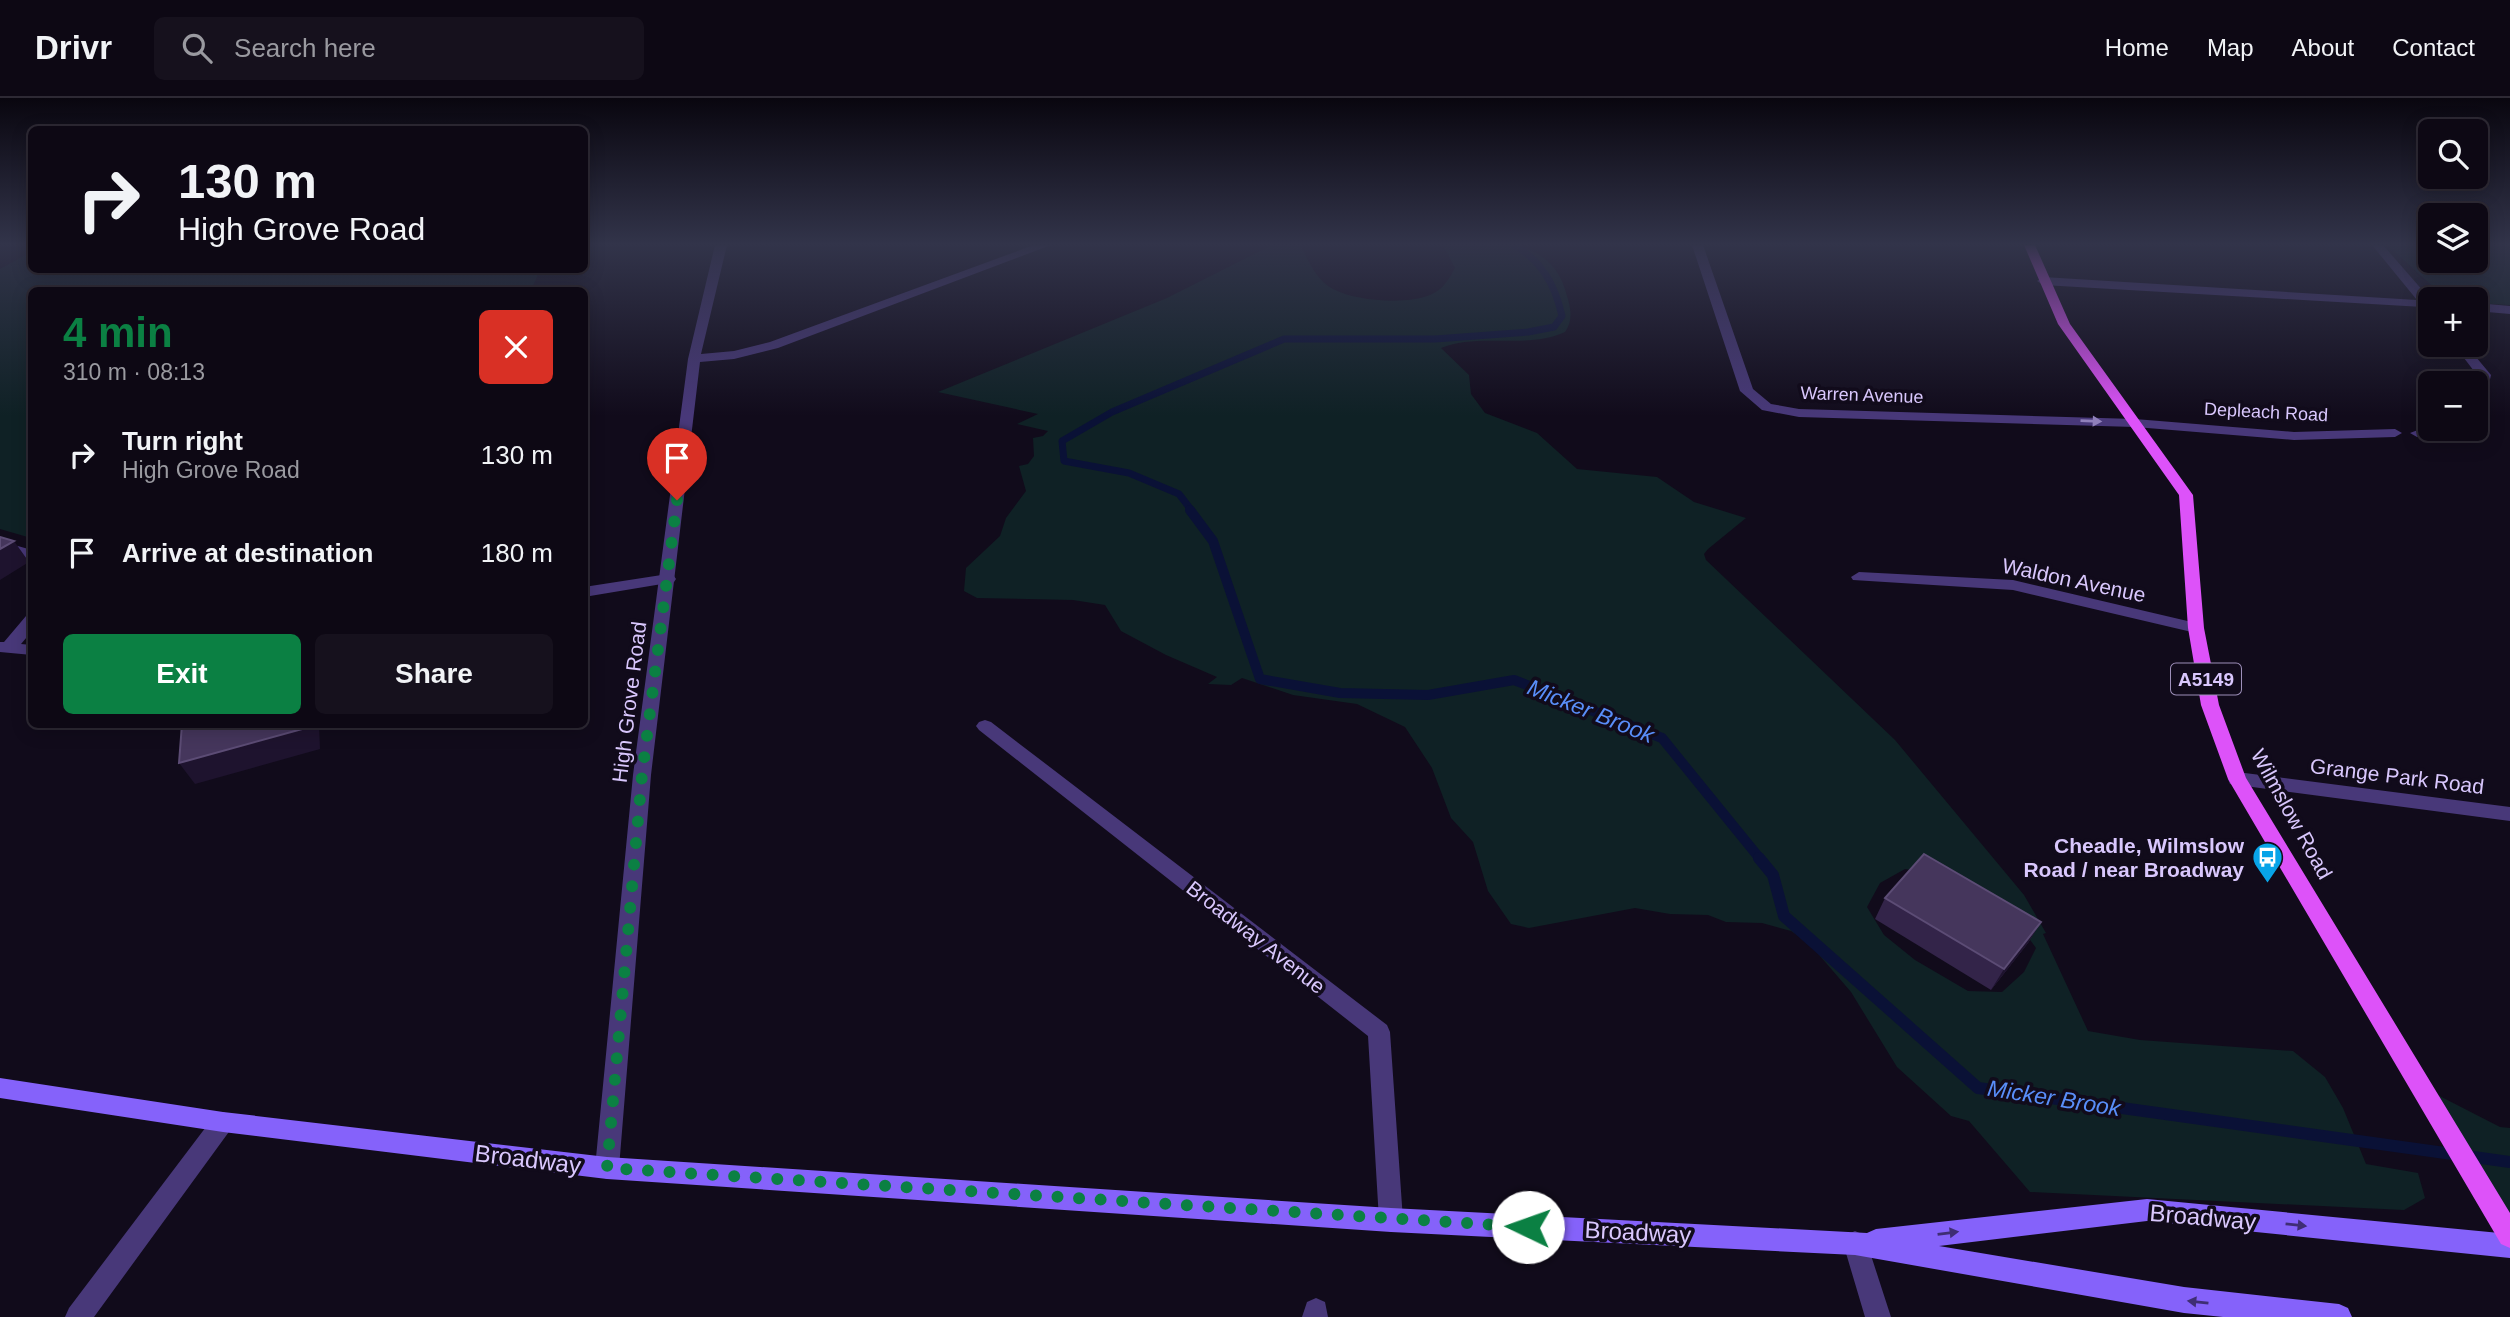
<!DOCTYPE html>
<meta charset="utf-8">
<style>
:root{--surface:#0d0814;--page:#16111d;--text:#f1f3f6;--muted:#9a9aa0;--line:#2d2934;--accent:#0b8043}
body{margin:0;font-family:Arial,sans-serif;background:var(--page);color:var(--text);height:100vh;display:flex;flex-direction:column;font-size:26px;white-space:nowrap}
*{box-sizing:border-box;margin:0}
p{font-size:23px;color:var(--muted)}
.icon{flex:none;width:38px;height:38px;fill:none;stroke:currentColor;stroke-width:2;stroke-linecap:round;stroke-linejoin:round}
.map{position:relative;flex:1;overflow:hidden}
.sheet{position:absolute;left:28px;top:189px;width:560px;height:441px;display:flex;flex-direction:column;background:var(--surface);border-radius:10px;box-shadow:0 4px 18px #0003,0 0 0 2px var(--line)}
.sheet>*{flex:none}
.hud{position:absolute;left:28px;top:28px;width:560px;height:147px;border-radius:10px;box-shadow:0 4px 18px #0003,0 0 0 2px var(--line);background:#0d0814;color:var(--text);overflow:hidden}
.tools{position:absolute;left:2418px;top:21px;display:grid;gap:14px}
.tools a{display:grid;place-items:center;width:70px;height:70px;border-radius:10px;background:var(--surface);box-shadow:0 4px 18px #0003,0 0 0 2px var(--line);font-size:35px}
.pin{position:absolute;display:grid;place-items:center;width:60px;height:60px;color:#fff;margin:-72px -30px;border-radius:50% 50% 50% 0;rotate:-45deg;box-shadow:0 0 7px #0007}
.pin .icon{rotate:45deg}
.me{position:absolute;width:77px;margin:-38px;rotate:273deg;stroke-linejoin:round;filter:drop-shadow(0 0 5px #0008)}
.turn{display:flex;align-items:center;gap:24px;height:147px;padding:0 35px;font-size:32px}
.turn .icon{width:91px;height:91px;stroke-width:2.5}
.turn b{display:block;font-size:49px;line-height:60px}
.round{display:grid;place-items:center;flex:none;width:74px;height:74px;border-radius:10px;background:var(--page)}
.overview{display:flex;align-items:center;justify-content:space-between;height:119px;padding:0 35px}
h1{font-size:42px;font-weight:800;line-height:52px;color:var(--accent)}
.cta{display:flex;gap:14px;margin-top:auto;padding:14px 35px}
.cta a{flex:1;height:80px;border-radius:10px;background:var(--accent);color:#fff;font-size:28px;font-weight:800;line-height:80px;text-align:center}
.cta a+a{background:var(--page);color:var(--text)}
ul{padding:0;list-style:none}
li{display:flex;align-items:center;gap:21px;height:98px;padding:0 35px}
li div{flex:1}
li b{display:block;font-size:26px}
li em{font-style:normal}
header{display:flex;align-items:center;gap:42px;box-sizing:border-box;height:98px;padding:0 35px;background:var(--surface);border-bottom:2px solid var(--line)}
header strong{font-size:33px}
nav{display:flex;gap:38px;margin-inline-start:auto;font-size:24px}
.search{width:490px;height:63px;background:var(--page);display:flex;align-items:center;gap:18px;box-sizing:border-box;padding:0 24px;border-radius:10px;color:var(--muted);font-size:26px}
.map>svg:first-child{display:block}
</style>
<header>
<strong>Drivr</strong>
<div class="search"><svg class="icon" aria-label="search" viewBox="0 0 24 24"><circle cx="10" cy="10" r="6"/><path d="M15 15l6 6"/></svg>Search here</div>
<nav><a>Home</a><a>Map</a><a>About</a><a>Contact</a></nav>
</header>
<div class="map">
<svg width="2510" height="1219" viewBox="0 0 2510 1219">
<rect width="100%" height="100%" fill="#110b1b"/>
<path fill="#0f2125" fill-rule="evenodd" d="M 1272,147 L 1301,147 C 1308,163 1317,183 1333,191 C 1355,203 1406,207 1430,197 C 1443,192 1449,181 1455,170 L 1443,147 C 1494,147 1551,135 1567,198 C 1571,211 1573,223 1565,234 C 1527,252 1479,234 1441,250 L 1469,277 L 1471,296 L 1485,315 L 1537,335 L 1577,371 L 1657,379 L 1694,404 L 1746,420 L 1708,451 L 1704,456 L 1706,462 L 1895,642 L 2024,797 L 2046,835 L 2043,836 L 2088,933 L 2140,942 L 2293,953 L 2325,979 L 2343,1010 L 2366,1066 L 2418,1075 L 2425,1100 L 2404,1112 L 2030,1094 L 1969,1023 L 1951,1018 L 1897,969 L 1851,894 L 1808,844 L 1791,833 L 1762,825 L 1726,824 L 1708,817 L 1670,816 L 1635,810 L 1529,830 L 1511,826 L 1488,793 L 1473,744 L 1451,720 L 1432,670 L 1405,629 L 1357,606 L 1293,597 L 1242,580 L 1231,587 L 1208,586 L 1217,579 L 1166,557 L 1121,533 L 1105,507 L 1073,502 L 977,500 L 964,493 L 966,470 L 1000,438 L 1006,420 L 1026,393 L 1019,368 L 1028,366 L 1034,358 L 1033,340 L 1043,338 L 1048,333 L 1017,326 L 1038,316 L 938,294 L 1167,200 ZM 1905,771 L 1929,774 L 2015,821 L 2036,850 L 2024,874 L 2002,894 L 1968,893 L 1915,862 L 1884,837 L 1867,809 L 1880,785 Z
M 2431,147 L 2431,163 L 2476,163 L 2476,147 L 2510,147 L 2510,207 L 2476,205 L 2476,201 L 2447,201 L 2387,147 Z
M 31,154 L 32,172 L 540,172 L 531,192 L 32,192 L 31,440 L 0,431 L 0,171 Z
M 2422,989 L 2500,1029 L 2510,1030 L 2510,1138 Z"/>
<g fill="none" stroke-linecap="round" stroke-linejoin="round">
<path stroke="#0a1136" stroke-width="7" d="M 1192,413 L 1179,396 L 1129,375 L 1064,363 L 1062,343 L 1112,314 L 1284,241 L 1435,241 L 1528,234 L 1554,229 L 1562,218 C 1555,187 1542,163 1514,147"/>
<path stroke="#0a1136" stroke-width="10" d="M 1190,412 L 1213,443 L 1260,581 L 1340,595 L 1428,597 L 1514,582 L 1662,640 L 1761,762"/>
<path stroke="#0a1136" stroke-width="12" d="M 1759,760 L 1773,777 L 1784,818 L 1978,990 L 2510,1064"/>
<path fill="#483879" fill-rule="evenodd" d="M 0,443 L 32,452 L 32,462 L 0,453 Z
M 668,476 L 674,478 L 676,481 L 674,484 L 584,499 L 584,489 Z
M 32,517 L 32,533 L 21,546 L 32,547 L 32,557 L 0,554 L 0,544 L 4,544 L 26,518 Z"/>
<path fill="#483879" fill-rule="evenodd" d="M 715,147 L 727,147 L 701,256 L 734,253 L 770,244 L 1034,147 L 1051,147 L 778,250 L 734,261 L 700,264 L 651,677 L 619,1070 L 615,1078 L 607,1081 L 599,1078 L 595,1070 L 633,677 L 688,261 Z
M 1692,147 L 1703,147 L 1753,291 L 1771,306 L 1799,311 L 2135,321 L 2294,334 L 2395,331 L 2402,335 L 2395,339 L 2294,342 L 2135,329 L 1799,319 L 1762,312 L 1740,293 Z
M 2372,147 L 2383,147 L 2431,202 L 2431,215 L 2423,209 L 2043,187 L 2037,183 L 2043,179 L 2417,202 Z
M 2476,205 L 2510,208 L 2510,216 L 2476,213 Z
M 2454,247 L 2466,247 L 2491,277 L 2481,321 L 2476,322 L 2477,277 Z
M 2431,327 L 2431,331 L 2439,331 L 2437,334 L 2417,339 L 2410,335 Z
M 1859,474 L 2013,482 L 2196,525 L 2204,530 L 2196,535 L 2013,492 L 1853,482 L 1851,479 Z
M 985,622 L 991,624 L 1387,927 L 1390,934 L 1403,1122 L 1400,1130 L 1391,1134 L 1382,1130 L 1379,1122 L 1368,938 L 979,632 L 976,628 L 979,624 Z
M 2237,674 L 2510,709 L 2510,723 L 2230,686 L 2228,681 L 2230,676 Z
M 223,1014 L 231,1017 L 235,1024 L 231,1031 L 94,1219 L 65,1219 L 69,1210 L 215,1017 Z
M 1855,1133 L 1864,1137 L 1867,1145 L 1891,1219 L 1865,1219 L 1843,1145 L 1846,1137 Z
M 1316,1200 L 1325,1204 L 1328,1219 L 1302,1219 L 1307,1204 Z"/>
<path fill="#8562fa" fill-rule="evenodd" d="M 0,980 L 223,1014 L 607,1059 L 1391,1110 L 1867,1135 L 1876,1131 L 2147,1101 L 2510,1136 L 2510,1160 L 2147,1123 L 1939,1148 L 2184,1189 L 2339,1206 L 2348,1210 L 2352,1219 L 2223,1219 L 2184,1215 L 1855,1157 L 1391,1134 L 607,1081 L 223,1034 L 0,1000 Z"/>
<path fill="#dd52f9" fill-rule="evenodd" d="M 2024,147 L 2035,147 L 2070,226 L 2193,397 L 2204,530 L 2219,607 L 2246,680 L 2510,1115 L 2510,1150 L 2501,1146 L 2228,681 L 2201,607 L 2188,530 L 2179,397 L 2058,226 Z"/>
</g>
<path fill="#332449" d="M 1885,800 L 2041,824 L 2028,845 L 1991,892 L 1875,821 Z"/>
<path fill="#1e132e" d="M 14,443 L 29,464 L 0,482 L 0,451 Z
M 306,626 L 319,626 L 320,651 L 195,686 L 179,665 Z
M 2041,824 L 2028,845 L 1991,892 L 2004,871 Z"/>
<path fill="#45365c" stroke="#5c4c75" stroke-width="2" d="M 0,439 L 14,443 L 0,451 Z
M 182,626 L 306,626 L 306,630 L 179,665 Z
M 1924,756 L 2041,824 L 2004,871 L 1885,800 Z"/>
<defs><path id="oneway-solid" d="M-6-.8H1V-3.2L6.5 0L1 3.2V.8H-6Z" transform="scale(1.75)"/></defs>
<use fill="#9080bb" href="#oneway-solid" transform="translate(2091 323) rotate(2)"/>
<g fill="#3f2e74">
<use href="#oneway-solid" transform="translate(2296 1127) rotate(6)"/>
<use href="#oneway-solid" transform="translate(1948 1135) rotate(-7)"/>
<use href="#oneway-solid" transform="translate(2198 1204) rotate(-174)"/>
</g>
<linearGradient id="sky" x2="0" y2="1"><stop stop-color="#09060f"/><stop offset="0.46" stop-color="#32344a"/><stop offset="1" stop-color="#32344a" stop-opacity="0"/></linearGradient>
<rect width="2510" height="318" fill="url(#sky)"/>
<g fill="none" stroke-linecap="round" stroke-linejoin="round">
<path stroke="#0b8043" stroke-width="12" stroke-dasharray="0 21.6" d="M 677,402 L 642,677 L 607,1070 L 1528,1129"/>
</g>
<defs>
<symbol id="bus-pin" viewBox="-11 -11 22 30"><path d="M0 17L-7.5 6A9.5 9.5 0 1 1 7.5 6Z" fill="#08a4e8" stroke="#110b1b"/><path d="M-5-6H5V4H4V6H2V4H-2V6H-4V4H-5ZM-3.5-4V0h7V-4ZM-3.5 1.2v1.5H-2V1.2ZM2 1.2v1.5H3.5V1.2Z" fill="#fff"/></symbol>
</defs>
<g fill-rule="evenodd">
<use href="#bus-pin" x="2250" y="742" width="35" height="47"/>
</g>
<g text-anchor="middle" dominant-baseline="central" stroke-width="7" stroke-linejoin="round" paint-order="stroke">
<g font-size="18" fill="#d9c7fd" stroke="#110b1b">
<text transform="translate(1862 297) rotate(2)">Warren Avenue</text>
<text transform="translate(2266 314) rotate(3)">Depleach Road</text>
</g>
<rect fill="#110b1b" stroke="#9d8fb9" stroke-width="2" x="2171" y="565.5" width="70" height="31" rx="5"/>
<g font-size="19" font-weight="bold" fill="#d9c7fd">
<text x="2206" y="581">A5149</text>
</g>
<g font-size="21" fill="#d9c7fd" stroke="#110b1b">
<text transform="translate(2074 482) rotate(12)">Waldon Avenue</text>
<text transform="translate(629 604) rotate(-83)">High Grove Road</text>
<text transform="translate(2397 678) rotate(7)">Grange Park Road</text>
<text transform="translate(2292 716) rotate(61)">Wilmslow Road</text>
<text transform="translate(1256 839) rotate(38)">Broadway Avenue</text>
</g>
<g font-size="21" font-weight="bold" fill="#d9c7fd" stroke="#110b1b" text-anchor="end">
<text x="2244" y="747">Cheadle, Wilmslow<tspan x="2244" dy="24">Road / near Broadway</tspan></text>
</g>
<g font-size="23" font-style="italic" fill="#598ef9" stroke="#110b1b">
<text transform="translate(1591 613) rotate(22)">Micker Brook</text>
<text transform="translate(2054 1000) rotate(9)">Micker Brook</text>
</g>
<g font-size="24" fill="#d9c7fd" stroke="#110b1b">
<text transform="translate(528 1061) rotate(7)">Broadway</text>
<text transform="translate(2203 1119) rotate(5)">Broadway</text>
<text transform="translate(1638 1134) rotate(3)">Broadway</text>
</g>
</g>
</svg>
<div class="tools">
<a><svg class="icon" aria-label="search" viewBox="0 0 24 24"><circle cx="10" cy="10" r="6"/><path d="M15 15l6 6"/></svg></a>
<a><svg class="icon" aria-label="layers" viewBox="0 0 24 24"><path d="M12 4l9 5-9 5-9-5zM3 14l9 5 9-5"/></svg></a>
<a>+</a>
<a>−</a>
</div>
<div class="pin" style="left:677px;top:402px;background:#d93025"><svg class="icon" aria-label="arrive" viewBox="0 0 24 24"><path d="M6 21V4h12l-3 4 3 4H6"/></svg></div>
<svg class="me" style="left:1528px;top:1129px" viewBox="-20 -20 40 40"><circle r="19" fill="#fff"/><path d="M0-13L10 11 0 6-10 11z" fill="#0b8043"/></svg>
<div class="hud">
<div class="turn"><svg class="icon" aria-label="right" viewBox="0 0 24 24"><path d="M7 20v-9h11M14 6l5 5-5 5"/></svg><div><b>130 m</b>High Grove Road</div></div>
</div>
<section class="sheet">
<div class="overview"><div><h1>4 min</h1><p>310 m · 08:13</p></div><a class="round" style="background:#d93025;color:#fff"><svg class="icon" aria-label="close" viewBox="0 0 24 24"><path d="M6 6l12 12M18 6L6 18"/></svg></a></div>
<ul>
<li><svg class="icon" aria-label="right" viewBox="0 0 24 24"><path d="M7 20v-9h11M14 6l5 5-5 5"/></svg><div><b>Turn right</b><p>High Grove Road</p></div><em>130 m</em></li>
<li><svg class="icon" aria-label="arrive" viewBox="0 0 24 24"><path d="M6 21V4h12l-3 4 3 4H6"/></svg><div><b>Arrive at destination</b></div><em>180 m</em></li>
</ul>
<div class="cta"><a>Exit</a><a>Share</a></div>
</section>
</div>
